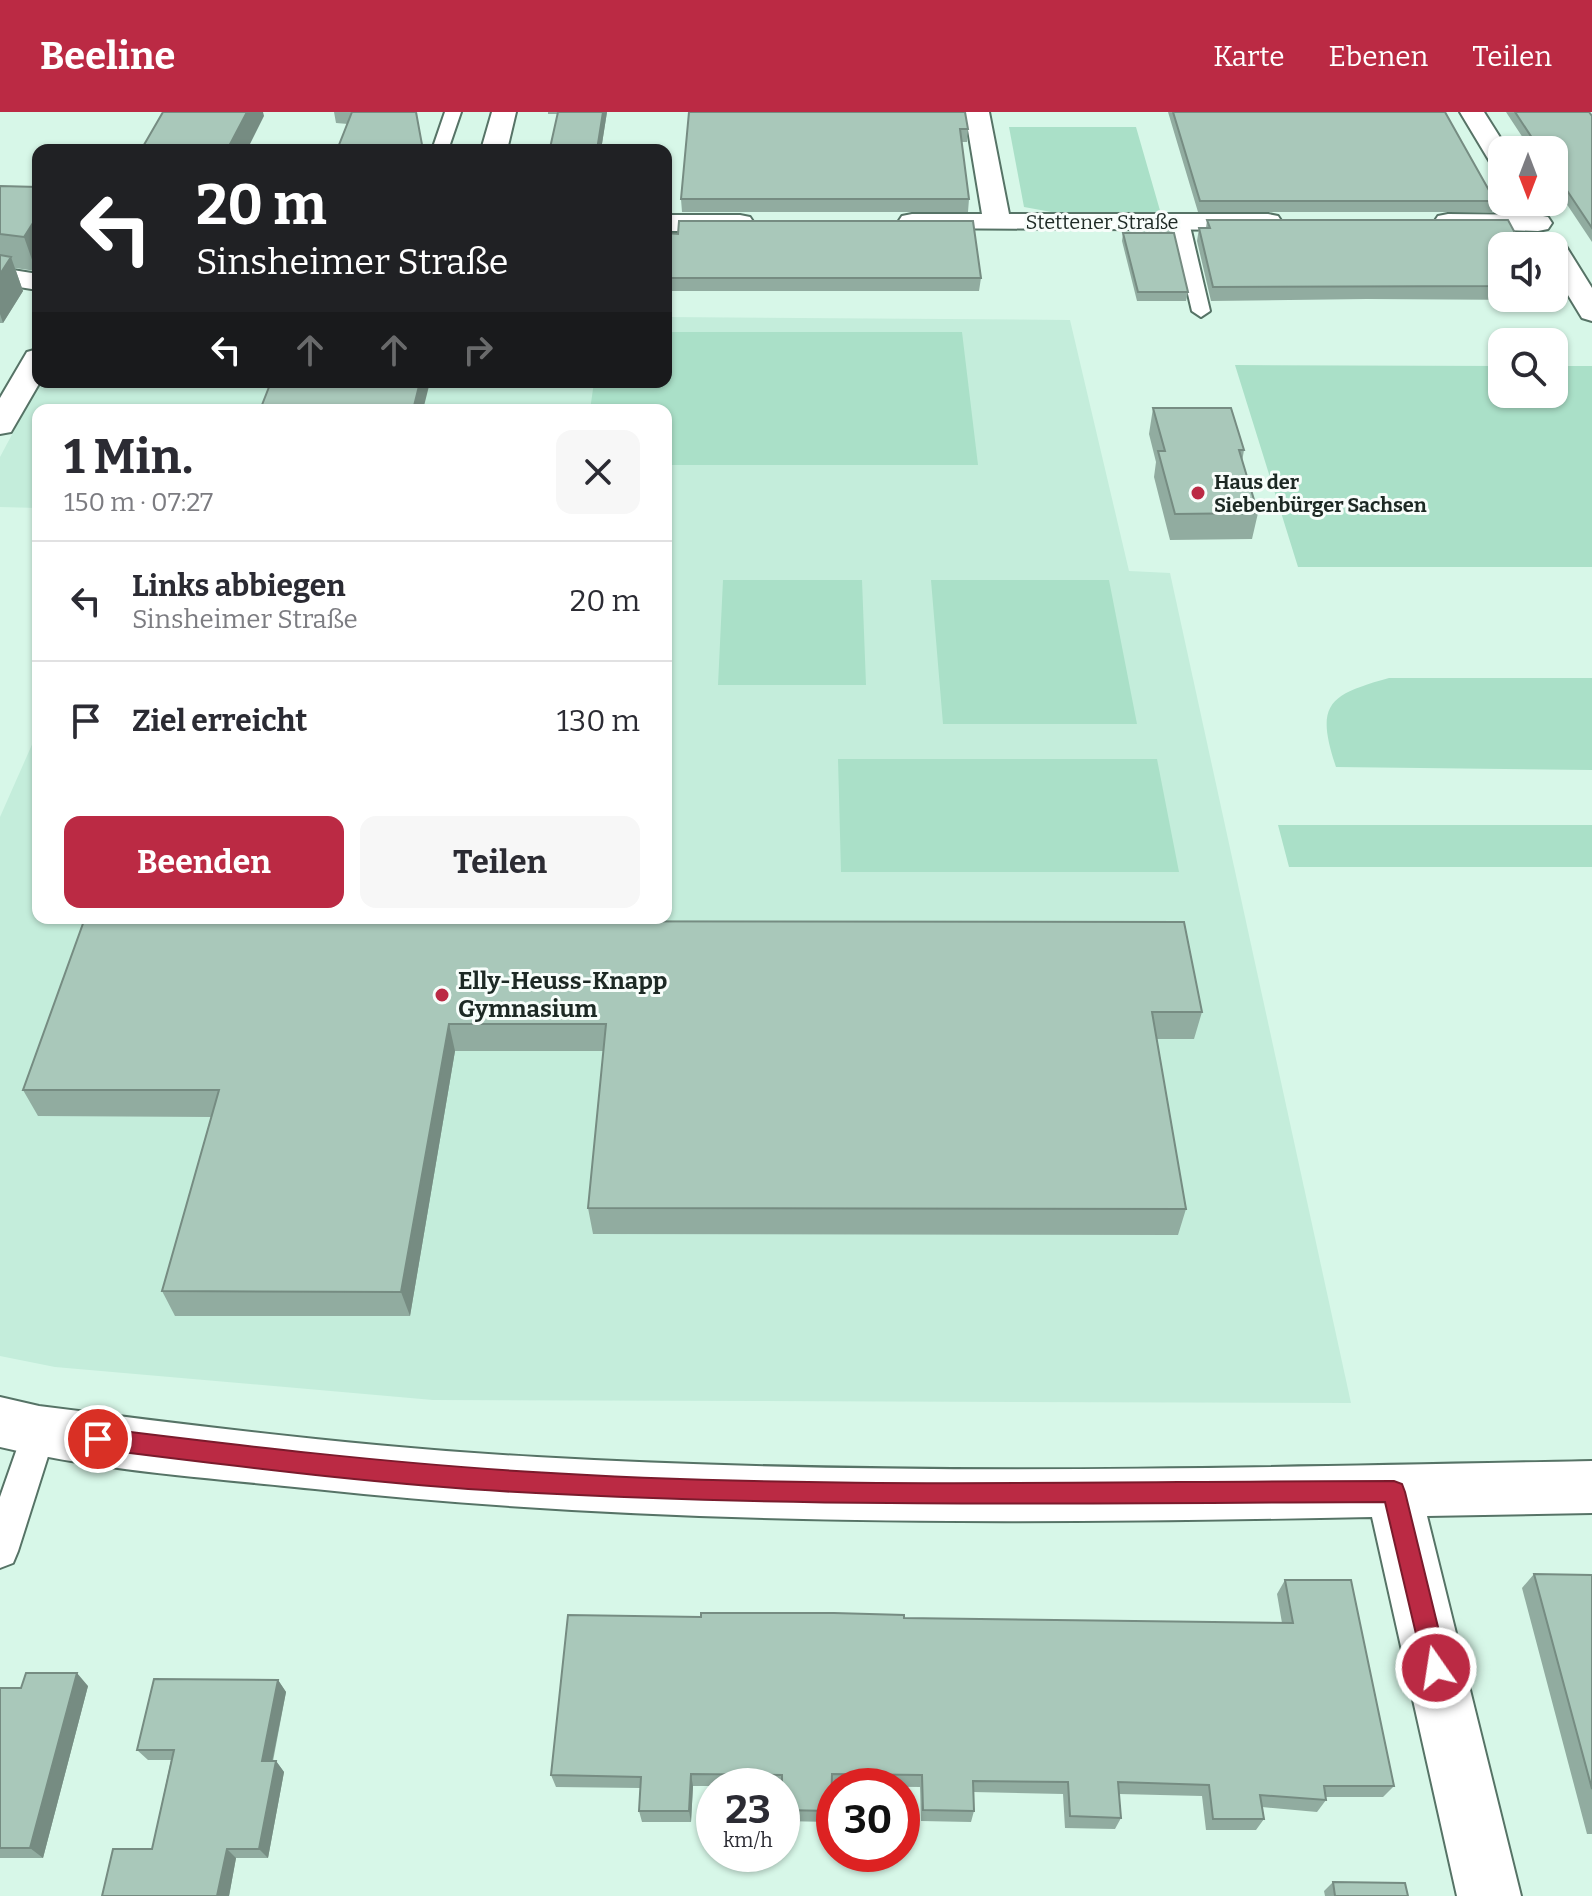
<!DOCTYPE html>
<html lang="de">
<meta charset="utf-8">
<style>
:root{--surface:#fff;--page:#f7f7f7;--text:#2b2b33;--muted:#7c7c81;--line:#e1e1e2;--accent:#bb2a44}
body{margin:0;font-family:Bitter,serif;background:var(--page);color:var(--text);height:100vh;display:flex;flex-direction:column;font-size:30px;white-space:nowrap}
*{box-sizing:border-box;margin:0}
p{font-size:26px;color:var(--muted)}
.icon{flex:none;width:44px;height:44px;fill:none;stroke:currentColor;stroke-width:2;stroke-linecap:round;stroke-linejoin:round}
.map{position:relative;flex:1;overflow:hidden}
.side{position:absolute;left:32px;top:292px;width:640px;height:520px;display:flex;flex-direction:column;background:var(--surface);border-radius:16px;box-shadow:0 2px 6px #0004}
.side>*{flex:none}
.banner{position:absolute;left:32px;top:32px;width:640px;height:244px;border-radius:16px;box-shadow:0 2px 6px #0004;background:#202124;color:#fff;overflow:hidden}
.needle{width:52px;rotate:180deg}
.buttons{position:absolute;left:1488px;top:24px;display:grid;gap:16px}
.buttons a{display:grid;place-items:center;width:80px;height:80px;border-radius:16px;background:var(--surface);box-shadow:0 2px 6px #0004;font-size:40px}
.speed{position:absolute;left:696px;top:1656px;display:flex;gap:16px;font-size:40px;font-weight:700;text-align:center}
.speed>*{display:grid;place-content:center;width:104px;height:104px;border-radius:50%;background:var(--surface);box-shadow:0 2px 6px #0004;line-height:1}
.speed small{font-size:20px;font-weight:400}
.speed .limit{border:12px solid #d22;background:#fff;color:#111}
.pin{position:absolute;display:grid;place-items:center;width:68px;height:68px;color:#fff;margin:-34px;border:4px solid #fff;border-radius:50%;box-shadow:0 2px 8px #0007}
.me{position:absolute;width:88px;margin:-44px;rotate:347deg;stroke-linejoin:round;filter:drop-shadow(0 0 6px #0008)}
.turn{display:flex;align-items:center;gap:28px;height:168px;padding:0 32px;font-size:36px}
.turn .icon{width:104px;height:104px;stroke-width:2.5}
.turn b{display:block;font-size:56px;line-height:68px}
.lanes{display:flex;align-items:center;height:76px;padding:0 32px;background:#0003;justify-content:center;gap:40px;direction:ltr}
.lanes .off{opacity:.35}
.round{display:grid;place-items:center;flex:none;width:84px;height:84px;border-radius:16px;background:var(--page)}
.summary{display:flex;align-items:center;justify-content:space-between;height:136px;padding:0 32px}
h1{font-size:48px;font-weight:700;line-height:60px}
.primary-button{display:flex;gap:16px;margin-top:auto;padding:16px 32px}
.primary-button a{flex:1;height:92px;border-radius:16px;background:var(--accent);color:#fff;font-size:32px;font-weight:700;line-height:92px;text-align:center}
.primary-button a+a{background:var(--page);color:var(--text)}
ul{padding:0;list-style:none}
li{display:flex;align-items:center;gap:24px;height:120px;padding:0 32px;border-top:2px solid var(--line)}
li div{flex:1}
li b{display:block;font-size:30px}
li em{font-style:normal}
header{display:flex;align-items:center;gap:48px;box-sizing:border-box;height:112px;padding:0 40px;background:var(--accent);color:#fff}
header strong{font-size:38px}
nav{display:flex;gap:44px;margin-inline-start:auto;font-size:28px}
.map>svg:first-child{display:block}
</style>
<header>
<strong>Beeline</strong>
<nav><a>Karte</a><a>Ebenen</a><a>Teilen</a></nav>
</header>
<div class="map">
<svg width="1592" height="1784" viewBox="0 0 1592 1784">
<rect width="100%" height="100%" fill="#d7f7e8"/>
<path fill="#c4eddb" d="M 666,205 L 1070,208 L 1129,459 L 1170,461 L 1351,1291 L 433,1288 L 55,1255 L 0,1244 L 0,705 L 38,619 L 38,806 L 666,806 L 666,298 L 38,298 L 38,396 L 0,395 L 0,345 L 40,270 L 666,270 Z"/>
<path fill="#aae0c8" d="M 1009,15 L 1136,15 L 1161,102 L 1057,101 L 1024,95 Z
M 666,220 L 962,220 L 978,353 L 666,353 L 666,298 L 590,298 L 594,270 L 666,270 Z
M 1235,253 L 1502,254 L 1502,282 L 1554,282 L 1554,254 L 1592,254 L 1592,455 L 1298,455 Z
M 723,468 L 862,468 L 866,573 L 718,573 Z
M 931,468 L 1109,468 L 1137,612 L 943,612 Z
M 1389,566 L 1592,566 L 1592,658 L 1336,655 C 1315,592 1328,583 1389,566 Z
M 838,647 L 1157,647 L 1179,760 L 841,760 Z
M 1278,713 L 1592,713 L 1592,755 L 1289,755 Z"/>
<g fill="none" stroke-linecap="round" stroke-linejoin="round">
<defs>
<path id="lane" d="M 445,0 L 461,0 L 448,38 L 432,38 Z
M 1180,105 L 1189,110 L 1210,199 L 1201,205 L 1192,199 L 1171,110 Z
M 39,1303 L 51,1308 L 56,1319 L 18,1439 L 13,1451 L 0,1456 L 0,1385 L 27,1308 Z"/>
<path id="street" d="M 492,0 L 516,0 L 507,38 L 481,38 Z
M 965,0 L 989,0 L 1009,102 L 1268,102 L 1278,104 L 1282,110 L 1278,116 L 1268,118 L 902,116 L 898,110 L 902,104 L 912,102 L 982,102 Z
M 1460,0 L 1484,0 L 1508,38 L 1502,38 L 1502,58 L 1493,55 Z
M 1448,102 L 1538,103 L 1548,105 L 1552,111 L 1548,117 L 1538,119 L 1438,116 L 1434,110 L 1438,104 Z
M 666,103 L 740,103 L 750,105 L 754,111 L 750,117 L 740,119 L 666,119 Z
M 1554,129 L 1564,131 L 1592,176 L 1592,209 L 1582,206 L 1554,160 L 1554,134 L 1542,134 Z
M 0,156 L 38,162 L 38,178 L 0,172 Z
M 38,237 L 40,270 L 11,320 L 0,322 L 0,286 L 27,240 Z
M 0,1285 L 39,1294 C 204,1315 370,1336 537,1345 C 888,1365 1240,1356 1592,1349 L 1592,1401 L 1427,1404 L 1521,1784 L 1457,1784 L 1372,1405 C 1020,1412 666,1415 315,1377 C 211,1366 102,1359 0,1335 Z"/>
</defs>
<use href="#lane" stroke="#567366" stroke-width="4"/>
<use href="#street" stroke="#567366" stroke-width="4"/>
<use href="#lane" fill="#fff" fill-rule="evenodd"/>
<use href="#street" fill="#fff" fill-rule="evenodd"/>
</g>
<path fill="#91aca0" d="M 334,0 L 416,0 L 348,12 L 336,11 Z
M 548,0 L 607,0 L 601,38 L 550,38 L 558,2 L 548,2 Z
M 689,0 L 968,17 L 967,30 L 961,30 L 969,87 L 968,100 L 682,100 L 681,87 Z
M 1168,0 L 1445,0 L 1495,89 L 1492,100 L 1198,100 Z
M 1506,0 L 1589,0 L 1592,4 L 1592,130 L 1554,73 L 1554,38 L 1531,38 Z
M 0,74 L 38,75 L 38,154 L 36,159 L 15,156 L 23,179 L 3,211 L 0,211 Z
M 1207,108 L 1502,134 L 1502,186 L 1541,186 L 1540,188 L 1367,187 L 1211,189 L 1197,129 L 1199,116 L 1206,116 Z
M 666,121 L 981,166 L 979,179 L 666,179 Z
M 1123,121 L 1188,180 L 1186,189 L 1137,189 L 1122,129 Z
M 1153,296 L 1244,338 L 1242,350 L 1258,401 L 1252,427 L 1170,428 L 1154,365 L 1156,350 L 1149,322 Z
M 423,809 L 1202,900 L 1194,927 L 1157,927 L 1186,1097 L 1178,1123 L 593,1122 L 588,1096 L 604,939 L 455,939 L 410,1204 L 175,1204 L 162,1179 L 211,1005 L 38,1004 L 23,978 Z
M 1534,1462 L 1592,1463 L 1592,1722 L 1587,1722 L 1522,1476 Z
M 1285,1468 L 1394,1674 L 1383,1685 L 1326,1685 L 1326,1688 L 1317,1700 L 1262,1695 L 1264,1707 L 1256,1718 L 1206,1718 L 1202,1684 L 1119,1682 L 1121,1706 L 1115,1717 L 1065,1716 L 1063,1682 L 973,1680 L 974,1699 L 971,1710 L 921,1709 L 920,1675 L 832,1674 L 831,1710 L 782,1709 L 782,1674 L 693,1674 L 691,1710 L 642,1710 L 639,1699 L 640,1676 L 556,1675 L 551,1663 L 701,1505 L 1282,1511 L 1277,1482 Z
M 278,1568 L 286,1580 L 273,1649 L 276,1649 L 284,1660 L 268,1746 L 236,1746 L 229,1784 L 102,1784 L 152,1737 L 171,1648 L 148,1648 L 137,1638 Z
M 88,1574 L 43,1746 L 0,1746 L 0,1576 Z
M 1333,1770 L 1408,1784 L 1325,1784 L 1324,1779 Z"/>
<path fill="#768c82" d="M 247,0 L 263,0 L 264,4 L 247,38 L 227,38 Z
M 603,0 L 607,0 L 601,38 L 597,38 Z
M 38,103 L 38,154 L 36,159 L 24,125 Z
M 11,145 L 23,179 L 3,211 L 0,202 L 0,162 Z
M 420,270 L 430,270 L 423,298 L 413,298 Z
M 411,806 L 423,806 L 418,836 L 411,809 Z
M 449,912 L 455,939 L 410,1204 L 401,1180 Z
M 77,1561 L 88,1574 L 43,1746 L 30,1736 Z
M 278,1568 L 286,1580 L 270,1660 L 262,1649 Z
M 276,1649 L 284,1660 L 268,1746 L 259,1737 Z
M 691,1662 L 693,1674 L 691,1710 L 689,1699 Z
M 227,1737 L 236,1746 L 229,1784 L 217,1784 Z"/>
<path fill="#a9c8ba" stroke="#768c82" stroke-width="2" d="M 163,0 L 247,0 L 227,38 L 141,38 Z
M 352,0 L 416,0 L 423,38 L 337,38 Z
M 558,0 L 603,0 L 597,38 L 556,38 L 556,36 L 550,36 Z
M 689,0 L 965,0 L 968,17 L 960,17 L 969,87 L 681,87 Z
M 1173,0 L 1445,0 L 1495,89 L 1200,89 Z
M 1515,0 L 1589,0 L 1592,4 L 1592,116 L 1554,59 L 1554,38 L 1540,38 Z
M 0,74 L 38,75 L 38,103 L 24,125 L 0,122 Z
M 1207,108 L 1508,108 L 1522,134 L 1502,134 L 1502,174 L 1213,175 L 1199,116 L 1210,116 Z
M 679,109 L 973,109 L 981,166 L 666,166 L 666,121 L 678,122 Z
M 1123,121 L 1174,121 L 1188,180 L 1138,180 Z
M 0,143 L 11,145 L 0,162 Z
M 271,270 L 420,270 L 413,298 L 260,298 Z
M 1153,296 L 1231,296 L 1244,338 L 1239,338 L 1258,401 L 1175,402 L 1158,339 L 1165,339 Z
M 85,806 L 411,806 L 411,809 L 1184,810 L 1202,900 L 1152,900 L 1186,1097 L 588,1096 L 606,912 L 449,912 L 401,1180 L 162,1179 L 219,978 L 23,978 Z
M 1534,1462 L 1592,1463 L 1592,1677 Z
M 1285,1468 L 1351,1468 L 1394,1674 L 1324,1674 L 1326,1688 L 1260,1683 L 1264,1707 L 1213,1707 L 1209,1673 L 1118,1670 L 1121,1706 L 1070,1704 L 1068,1670 L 973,1669 L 974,1699 L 923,1698 L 922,1663 L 832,1662 L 831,1699 L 782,1698 L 782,1663 L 691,1662 L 689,1699 L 639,1699 L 641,1665 L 551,1663 L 568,1503 L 701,1505 L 701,1501 L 834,1501 L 904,1503 L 904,1506 L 1293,1511 Z
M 26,1561 L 77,1561 L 30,1736 L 0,1736 L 0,1576 L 21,1576 Z
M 154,1567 L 278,1568 L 262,1649 L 276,1649 L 259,1737 L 227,1737 L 217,1784 L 102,1784 L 113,1737 L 152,1737 L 174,1638 L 137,1638 Z
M 1333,1770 L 1405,1771 L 1408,1784 L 1335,1784 Z"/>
<path fill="#bb2a44" stroke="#7a1b2c" stroke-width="2" d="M 98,1316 C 243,1334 387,1351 533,1360 C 819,1378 1107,1369 1394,1369 L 1402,1372 L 1405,1380 L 1448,1556 L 1444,1564 L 1436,1568 L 1427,1564 L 1424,1556 L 1385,1390 C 1102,1391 819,1396 536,1381 C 390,1374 243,1355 98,1337 L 90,1334 L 87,1327 L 90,1319 Z"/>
<g fill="#bb2a44" stroke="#f7fdfa" stroke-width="3">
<circle cx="1198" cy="381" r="8"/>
<circle cx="442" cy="883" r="8"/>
</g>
<g text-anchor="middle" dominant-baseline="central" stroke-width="6" stroke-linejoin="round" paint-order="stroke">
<g font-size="20" fill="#1d2924" stroke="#f7fdfa">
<text x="1102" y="110">Stettener Straße</text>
</g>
<g font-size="20" font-weight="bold" fill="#1d2924" stroke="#f7fdfa" text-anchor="start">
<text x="1214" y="370">Haus der<tspan x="1214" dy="23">Siebenbürger Sachsen</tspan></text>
</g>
<g font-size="24" font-weight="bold" fill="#1d2924" stroke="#f7fdfa" text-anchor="start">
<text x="458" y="869">Elly-Heuss-Knapp<tspan x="458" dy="28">Gymnasium</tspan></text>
</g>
</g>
</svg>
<div class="buttons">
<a><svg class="needle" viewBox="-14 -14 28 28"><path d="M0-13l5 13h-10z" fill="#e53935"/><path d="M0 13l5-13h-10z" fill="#7c7c81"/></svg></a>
<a><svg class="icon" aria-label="sound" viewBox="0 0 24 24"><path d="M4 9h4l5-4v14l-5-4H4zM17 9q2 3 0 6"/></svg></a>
<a><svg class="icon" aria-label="search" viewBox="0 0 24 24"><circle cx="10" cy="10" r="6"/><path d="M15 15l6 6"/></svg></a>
</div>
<div class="speed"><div>23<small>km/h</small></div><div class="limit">30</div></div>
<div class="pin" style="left:98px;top:1327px;background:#d93025"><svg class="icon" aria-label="arrive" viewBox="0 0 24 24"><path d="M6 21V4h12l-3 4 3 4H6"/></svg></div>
<svg class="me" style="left:1436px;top:1556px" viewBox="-20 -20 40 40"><circle r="17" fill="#bb2a44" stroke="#fff" stroke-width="3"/><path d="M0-11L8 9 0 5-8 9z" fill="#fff"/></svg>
<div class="banner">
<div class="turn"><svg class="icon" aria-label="left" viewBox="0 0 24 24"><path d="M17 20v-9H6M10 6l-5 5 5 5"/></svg><div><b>20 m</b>Sinsheimer Straße</div></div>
<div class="lanes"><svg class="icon" aria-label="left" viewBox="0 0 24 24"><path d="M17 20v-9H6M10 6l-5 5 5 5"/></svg><svg class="icon off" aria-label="ahead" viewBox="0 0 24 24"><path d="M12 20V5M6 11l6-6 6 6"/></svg><svg class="icon off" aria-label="ahead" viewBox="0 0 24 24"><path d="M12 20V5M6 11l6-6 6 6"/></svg><svg class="icon off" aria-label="right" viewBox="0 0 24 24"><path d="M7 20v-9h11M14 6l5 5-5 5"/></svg></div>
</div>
<section class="side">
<div class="summary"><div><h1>1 Min.</h1><p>150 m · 07:27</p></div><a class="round"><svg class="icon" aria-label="close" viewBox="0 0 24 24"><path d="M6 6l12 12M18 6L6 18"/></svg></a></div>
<ul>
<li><svg class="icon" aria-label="left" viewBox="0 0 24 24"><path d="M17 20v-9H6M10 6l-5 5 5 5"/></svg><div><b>Links abbiegen</b><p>Sinsheimer Straße</p></div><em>20 m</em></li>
<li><svg class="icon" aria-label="arrive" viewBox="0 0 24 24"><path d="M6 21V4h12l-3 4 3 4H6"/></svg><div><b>Ziel erreicht</b></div><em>130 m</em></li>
</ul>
<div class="primary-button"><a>Beenden</a><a>Teilen</a></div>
</section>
</div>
